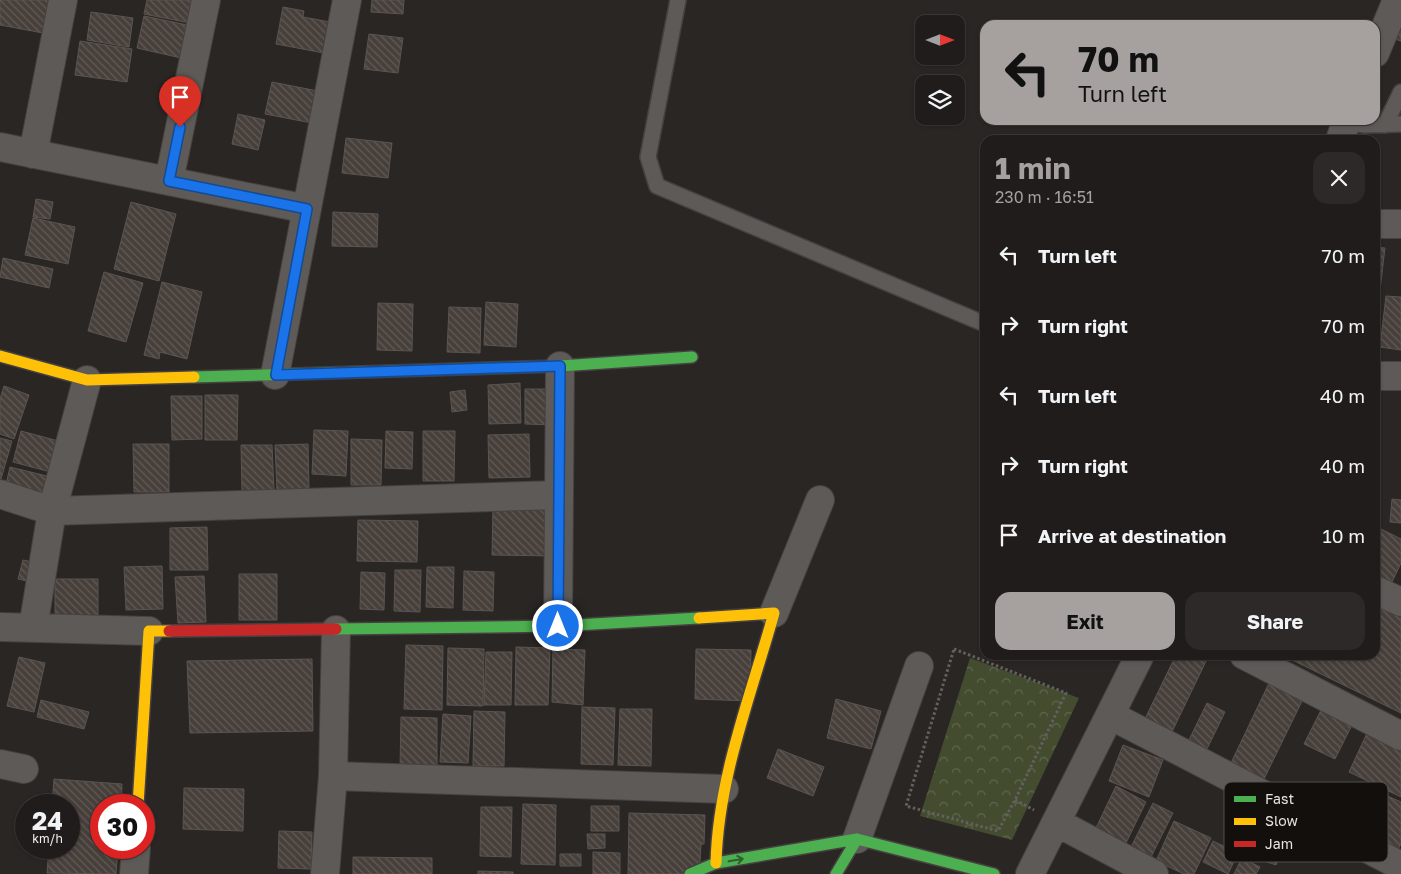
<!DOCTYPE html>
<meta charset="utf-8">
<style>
:root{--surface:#201c1b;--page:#2d2928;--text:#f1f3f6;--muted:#a2a1a3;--line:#3d3a3a;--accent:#a6a09e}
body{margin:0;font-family:"Golos Text",sans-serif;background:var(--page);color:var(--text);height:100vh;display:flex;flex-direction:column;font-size:19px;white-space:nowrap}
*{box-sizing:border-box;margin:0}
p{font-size:16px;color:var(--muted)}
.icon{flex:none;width:28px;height:28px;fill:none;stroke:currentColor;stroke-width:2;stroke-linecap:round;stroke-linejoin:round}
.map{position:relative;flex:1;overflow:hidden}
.sheet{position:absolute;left:980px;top:135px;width:400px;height:525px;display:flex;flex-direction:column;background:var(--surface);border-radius:15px;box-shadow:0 1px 4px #0004,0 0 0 1px var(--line)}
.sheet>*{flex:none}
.top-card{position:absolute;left:980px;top:20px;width:400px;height:105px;border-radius:15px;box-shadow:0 1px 4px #0004,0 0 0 1px var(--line);background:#a6a09e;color:#111;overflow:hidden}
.needle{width:32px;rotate:90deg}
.controls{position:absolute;left:915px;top:15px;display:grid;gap:10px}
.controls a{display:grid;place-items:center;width:50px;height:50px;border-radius:10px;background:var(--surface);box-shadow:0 1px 4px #0004,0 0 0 1px var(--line);font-size:25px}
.speed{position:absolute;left:15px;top:794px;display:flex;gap:10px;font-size:25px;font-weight:700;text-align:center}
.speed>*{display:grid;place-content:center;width:65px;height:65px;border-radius:50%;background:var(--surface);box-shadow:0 1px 4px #0004,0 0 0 1px var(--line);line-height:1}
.speed small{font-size:12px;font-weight:400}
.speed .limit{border:8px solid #d22;background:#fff;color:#111}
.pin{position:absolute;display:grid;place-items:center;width:42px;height:42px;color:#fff;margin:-51px -21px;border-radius:50% 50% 50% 0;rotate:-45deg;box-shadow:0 0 5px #0007}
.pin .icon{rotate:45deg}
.me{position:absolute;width:55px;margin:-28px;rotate:0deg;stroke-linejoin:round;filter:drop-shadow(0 0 4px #0008)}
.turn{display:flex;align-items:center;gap:18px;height:105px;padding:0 15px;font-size:22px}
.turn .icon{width:65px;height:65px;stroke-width:2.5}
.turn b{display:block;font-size:35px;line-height:42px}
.round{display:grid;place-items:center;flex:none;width:52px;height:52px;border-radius:15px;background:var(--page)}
.head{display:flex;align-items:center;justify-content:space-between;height:85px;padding:0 15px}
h1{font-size:30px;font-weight:700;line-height:38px;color:var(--accent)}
.action{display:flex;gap:10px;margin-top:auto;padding:10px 15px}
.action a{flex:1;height:58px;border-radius:15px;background:var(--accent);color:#111;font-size:20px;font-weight:700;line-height:58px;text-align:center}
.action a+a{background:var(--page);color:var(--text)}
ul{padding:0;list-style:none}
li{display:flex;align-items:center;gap:15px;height:70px;padding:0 15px}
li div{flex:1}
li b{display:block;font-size:19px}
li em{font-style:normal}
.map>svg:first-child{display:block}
</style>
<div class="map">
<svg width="1401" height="874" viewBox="0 0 1401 874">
<defs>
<pattern id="park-crowns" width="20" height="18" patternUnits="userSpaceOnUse" patternTransform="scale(1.25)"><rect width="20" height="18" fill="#444c30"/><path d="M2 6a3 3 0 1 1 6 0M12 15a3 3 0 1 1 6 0" fill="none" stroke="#5f664e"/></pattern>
<pattern id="building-back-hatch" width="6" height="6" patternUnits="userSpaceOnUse" patternTransform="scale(1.25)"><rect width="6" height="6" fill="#473f3a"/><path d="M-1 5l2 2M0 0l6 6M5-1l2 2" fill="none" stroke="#625a56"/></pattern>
</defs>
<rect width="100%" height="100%" fill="#2a2624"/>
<path fill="url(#park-crowns)" d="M 970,658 L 1079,698 L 1012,840 L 920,816 Z"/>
<path fill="url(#building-back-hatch)" stroke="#595553" d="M 0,0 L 49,0 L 43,33 L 0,25 Z
M 147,0 L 200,0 L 195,24 L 144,14 Z
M 372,0 L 404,0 L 403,14 L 371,12 Z
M 283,7 L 304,11 L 303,17 L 336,23 L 329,54 L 276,44 Z
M 91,12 L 133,18 L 129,47 L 87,40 Z
M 144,16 L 197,27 L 190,60 L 137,48 Z
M 1401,27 L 1401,41 L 1395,39 Z
M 369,34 L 403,38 L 398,73 L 364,69 Z
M 80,41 L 132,49 L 127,82 L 75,75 Z
M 272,82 L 318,91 L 312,123 L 265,114 Z
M 238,114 L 265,120 L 258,150 L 232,144 Z
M 346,138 L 392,143 L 388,178 L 342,173 Z
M 36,199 L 53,202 L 50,219 L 33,217 Z
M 131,202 L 176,214 L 159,281 L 114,269 Z
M 333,212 L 378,214 L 377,247 L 332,246 Z
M 33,218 L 75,227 L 68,264 L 25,255 Z
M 1375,247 L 1385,248 L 1380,290 L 1375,289 Z
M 3,258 L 53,269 L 49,288 L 0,277 Z
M 104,272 L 143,283 L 126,342 L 88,331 Z
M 162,282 L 202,292 L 187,359 L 160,352 L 159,359 L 144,355 Z
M 1386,296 L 1401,297 L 1401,350 L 1380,347 Z
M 486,302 L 518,304 L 516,347 L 484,345 Z
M 378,303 L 413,304 L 412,351 L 377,350 Z
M 449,307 L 481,308 L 480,353 L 447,352 Z
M 520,383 L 521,423 L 489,424 L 488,385 Z
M 4,386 L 29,395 L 14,439 L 0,434 L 0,399 Z
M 525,389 L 556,389 L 556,425 L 525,424 Z
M 465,390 L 467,410 L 452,412 L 450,392 Z
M 205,395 L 238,395 L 237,440 L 205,440 Z
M 171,396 L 202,396 L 202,439 L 172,440 Z
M 314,430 L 348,431 L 346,476 L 312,474 Z
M 21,431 L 66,443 L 58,474 L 13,462 Z
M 386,431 L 413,432 L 412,469 L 385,468 Z
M 423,431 L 455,431 L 454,481 L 423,481 Z
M 529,434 L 530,477 L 489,478 L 488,435 Z
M 0,438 L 12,441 L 1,479 L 0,478 Z
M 351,439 L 382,440 L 381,485 L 351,485 Z
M 133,444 L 169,444 L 169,492 L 134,492 Z
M 308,444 L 309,490 L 277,491 L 275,445 Z
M 241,445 L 272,445 L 274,490 L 242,491 Z
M 10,467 L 47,476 L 40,502 L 4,493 Z
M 1392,499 L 1401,500 L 1401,523 L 1390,522 Z
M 493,508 L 555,509 L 554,556 L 492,555 Z
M 358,520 L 418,521 L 417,562 L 357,561 Z
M 1375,526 L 1401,539 L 1401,563 L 1391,584 L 1375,577 Z
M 207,527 L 208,570 L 170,570 L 170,528 Z
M 23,560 L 33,562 L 27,581 L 18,579 Z
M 162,566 L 163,609 L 126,610 L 124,567 Z
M 427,567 L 454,567 L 453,608 L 426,607 Z
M 395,570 L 421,570 L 420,612 L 394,611 Z
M 464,571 L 494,572 L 493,611 L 463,610 Z
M 361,572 L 385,573 L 384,610 L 360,609 Z
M 239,574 L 277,574 L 277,620 L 239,620 Z
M 204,576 L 206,622 L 178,623 L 175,577 Z
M 55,579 L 98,579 L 98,627 L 55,627 Z
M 1375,601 L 1401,613 L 1401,713 L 1282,655 L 1375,655 Z
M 406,645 L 443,646 L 442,710 L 404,709 Z
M 516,647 L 550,648 L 548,705 L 515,705 Z
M 448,648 L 484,649 L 483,706 L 447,705 Z
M 553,649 L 585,650 L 583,705 L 552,702 Z
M 696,649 L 751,650 L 750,701 L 695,699 Z
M 486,652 L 512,652 L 511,705 L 484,705 Z
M 1176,655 L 1209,655 L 1169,738 L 1142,725 Z
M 19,657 L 45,663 L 34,712 L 7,706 Z
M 312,659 L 313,731 L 190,733 L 187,661 Z
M 1270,681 L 1304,697 L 1264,779 L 1231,763 Z
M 836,699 L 881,711 L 871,749 L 827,738 Z
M 41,700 L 89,712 L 84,729 L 37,717 Z
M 1207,703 L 1225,712 L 1205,753 L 1187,744 Z
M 582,707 L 615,708 L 613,765 L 581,764 Z
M 1322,708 L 1353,723 L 1335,759 L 1304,744 Z
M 620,709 L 652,709 L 651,766 L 618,765 Z
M 474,711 L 505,712 L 504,766 L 473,766 Z
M 443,714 L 471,716 L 468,763 L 440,762 Z
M 401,717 L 437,718 L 437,769 L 400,768 Z
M 1368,731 L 1401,748 L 1401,797 L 1349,772 Z
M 1123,745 L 1163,760 L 1149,797 L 1109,781 Z
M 778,749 L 824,767 L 813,796 L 767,778 Z
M 54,779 L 122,784 L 121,805 L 101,805 L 101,848 L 118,848 L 116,874 L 47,873 L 49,848 L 69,848 L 69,805 L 52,805 Z
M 1116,786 L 1146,802 L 1125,845 L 1095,830 Z
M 184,788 L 244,789 L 243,831 L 183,829 Z
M 1383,794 L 1401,802 L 1401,844 L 1398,849 L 1365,834 Z
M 1153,803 L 1173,813 L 1149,861 L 1129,851 Z
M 523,804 L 556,805 L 555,865 L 521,864 Z
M 591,806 L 619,806 L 619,831 L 591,831 Z
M 481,807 L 512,807 L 511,857 L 480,856 Z
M 629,813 L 705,815 L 704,844 L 701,844 L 700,862 L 690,874 L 628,874 Z
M 1174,821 L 1211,838 L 1194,874 L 1184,874 L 1156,861 Z
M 279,831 L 312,832 L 311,869 L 278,868 Z
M 587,834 L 605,834 L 605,848 L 588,849 Z
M 1248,840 L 1281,851 L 1276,865 L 1244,854 Z
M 1213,841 L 1238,853 L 1228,874 L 1203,862 Z
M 593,852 L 620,853 L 620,874 L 593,874 Z
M 560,854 L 581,854 L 581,866 L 560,866 Z
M 353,857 L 432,858 L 432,874 L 353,874 Z
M 1242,858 L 1260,867 L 1256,874 L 1234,874 Z
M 478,871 L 513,872 L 513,874 L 478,874 Z"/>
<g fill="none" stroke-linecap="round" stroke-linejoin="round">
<defs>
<path id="lane" d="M 678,0 L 648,157 L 657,186 L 985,324
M 1346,122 L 1365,125 L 1401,124
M 1385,125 L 1401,92"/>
<path id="street" d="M 1375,53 L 1397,0
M 1340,140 L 1347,120
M 0,147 L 307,209
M 33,154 L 63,0
M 169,181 L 206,0
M 1375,224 L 1401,224
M 275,375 L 347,0
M 1375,376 L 1401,376
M 0,494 L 52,511 L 558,495
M 1375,590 L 1401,602
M 774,613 L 820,500
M 558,626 L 560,366
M 0,627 L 149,631
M 33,628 L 52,511 L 87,380
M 1244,655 L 1401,736
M 1110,715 L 1401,866
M 0,764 L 24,769
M 333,776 L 724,789
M 1056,822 L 1154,874
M 857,839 L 919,666
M 134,874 L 136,848
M 325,874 L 333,776 L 336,630
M 1030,874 L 1140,655"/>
<path id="fast" d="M 194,377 L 560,366 L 692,357
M 336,629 L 558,626 L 699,618
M 690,874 L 716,863 L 857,839 L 994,874
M 836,874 L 857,839"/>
<path id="slow" d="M 0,356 L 87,380 L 194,377
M 699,618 L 774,613 C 751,695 718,778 716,863
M 138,805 L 149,631 L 169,631"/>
<path id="jam" d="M 169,631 L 336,629"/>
</defs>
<use href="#lane" stroke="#464140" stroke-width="18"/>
<use href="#street" stroke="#464140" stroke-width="30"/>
<use href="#fast" stroke="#464140" stroke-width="14"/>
<use href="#slow" stroke="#464140" stroke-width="14"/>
<use href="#jam" stroke="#464140" stroke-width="14"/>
<path stroke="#63605f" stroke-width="3" stroke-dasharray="2.5 2.5" stroke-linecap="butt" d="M 954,649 L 1066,693 L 1015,800 L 998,831 L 906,806 Z
M 1015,800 L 1034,810"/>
<use href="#lane" stroke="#5e5a58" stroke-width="15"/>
<use href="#street" stroke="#5e5a58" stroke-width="28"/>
<use href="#fast" stroke="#4caf50" stroke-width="11"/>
<use href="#slow" stroke="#ffc107" stroke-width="11"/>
<use href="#jam" stroke="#c62828" stroke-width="11"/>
</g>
<defs><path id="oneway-shaft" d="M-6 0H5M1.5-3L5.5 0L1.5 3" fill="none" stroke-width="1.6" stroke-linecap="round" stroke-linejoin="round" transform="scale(1.25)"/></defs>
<use stroke="#305f2e" href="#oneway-shaft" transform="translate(736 860) rotate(-10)"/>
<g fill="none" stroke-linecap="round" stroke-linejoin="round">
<defs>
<path id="route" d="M 180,127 L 169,181 L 307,209 L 276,375 L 560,366 L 558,626"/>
</defs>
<use href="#route" stroke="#114b97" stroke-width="12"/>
<use href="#route" stroke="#1a73e8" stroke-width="9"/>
</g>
<rect x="1224" y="782" width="164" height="80" rx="8" fill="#130f0d" stroke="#534e4c" stroke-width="1"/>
<rect x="1234" y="796" width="22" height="6" fill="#4caf50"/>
<rect x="1234" y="818" width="22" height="7" fill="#ffc107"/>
<rect x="1234" y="841" width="22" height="6" fill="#c62828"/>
<g font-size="14" fill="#e8e2df">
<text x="1265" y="804">Fast</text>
<text x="1265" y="826">Slow</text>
<text x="1265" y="849">Jam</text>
</g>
</svg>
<div class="controls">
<a><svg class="needle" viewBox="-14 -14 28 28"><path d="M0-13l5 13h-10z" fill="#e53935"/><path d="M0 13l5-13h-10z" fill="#a2a1a3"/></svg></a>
<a><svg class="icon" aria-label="layers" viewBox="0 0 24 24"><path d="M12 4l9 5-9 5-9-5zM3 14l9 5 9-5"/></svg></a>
</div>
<div class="speed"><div>24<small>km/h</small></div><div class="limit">30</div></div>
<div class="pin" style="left:180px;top:127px;background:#d93025"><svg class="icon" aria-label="arrive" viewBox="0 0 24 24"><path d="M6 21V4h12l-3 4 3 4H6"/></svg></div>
<svg class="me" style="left:558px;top:626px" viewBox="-20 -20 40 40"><circle r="17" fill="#1a73e8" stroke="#fff" stroke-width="3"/><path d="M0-11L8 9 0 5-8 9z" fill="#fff"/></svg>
<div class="top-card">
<div class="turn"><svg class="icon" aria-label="left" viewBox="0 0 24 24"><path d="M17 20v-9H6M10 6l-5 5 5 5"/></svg><div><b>70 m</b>Turn left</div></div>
</div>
<section class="sheet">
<div class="head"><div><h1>1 min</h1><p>230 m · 16:51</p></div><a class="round"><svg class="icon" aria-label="close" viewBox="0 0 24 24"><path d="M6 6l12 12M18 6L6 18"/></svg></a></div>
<ul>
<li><svg class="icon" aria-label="left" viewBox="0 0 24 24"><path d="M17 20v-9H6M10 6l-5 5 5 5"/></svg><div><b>Turn left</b></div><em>70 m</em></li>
<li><svg class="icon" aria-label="right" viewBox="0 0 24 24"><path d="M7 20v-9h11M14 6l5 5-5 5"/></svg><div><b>Turn right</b></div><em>70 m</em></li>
<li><svg class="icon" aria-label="left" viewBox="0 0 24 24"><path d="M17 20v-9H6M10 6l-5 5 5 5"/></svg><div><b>Turn left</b></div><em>40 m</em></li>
<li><svg class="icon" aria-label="right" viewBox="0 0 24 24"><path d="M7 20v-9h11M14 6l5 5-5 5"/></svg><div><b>Turn right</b></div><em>40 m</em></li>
<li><svg class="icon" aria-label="arrive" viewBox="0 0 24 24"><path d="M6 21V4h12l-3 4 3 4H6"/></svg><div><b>Arrive at destination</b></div><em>10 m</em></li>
</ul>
<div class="action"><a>Exit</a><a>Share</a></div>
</section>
</div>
